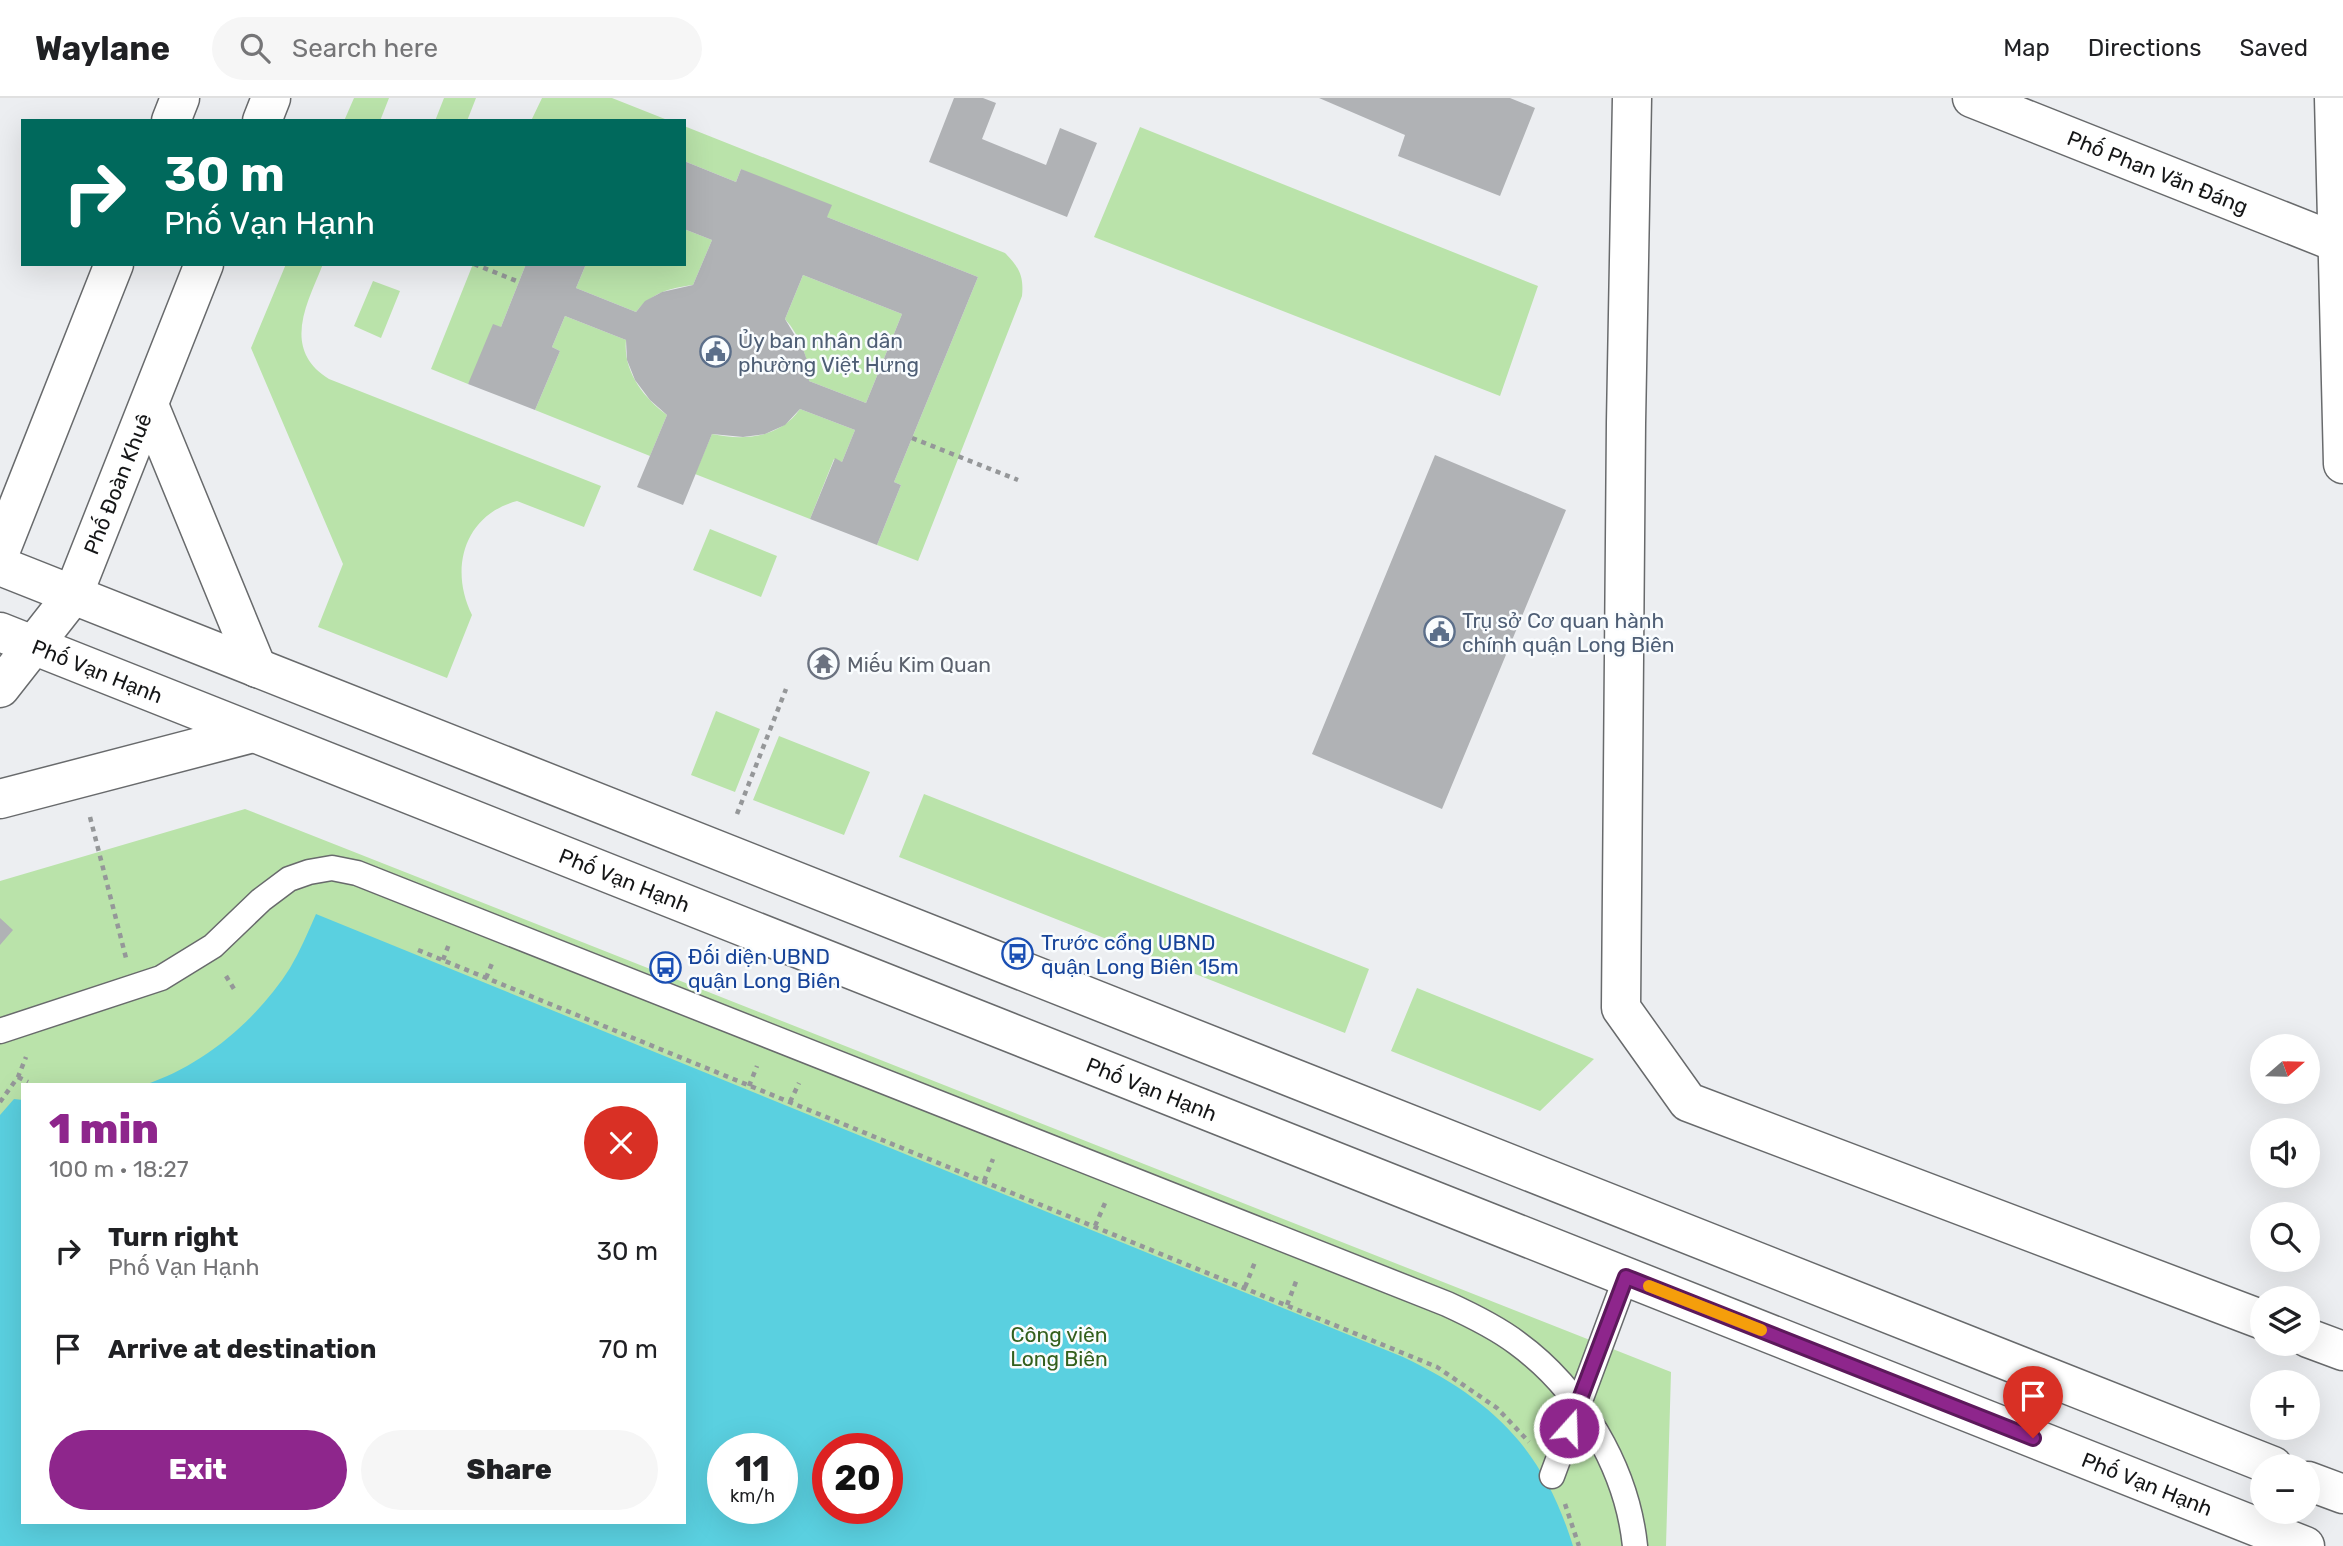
<!DOCTYPE html>
<meta charset="utf-8">
<style>
:root{--surface:#fff;--page:#f6f6f6;--text:#202124;--muted:#757577;--line:#e0e0e0;--accent:#8e268c}
body{margin:0;font-family:Rubik,sans-serif;background:var(--page);color:var(--text);height:100vh;display:flex;flex-direction:column;font-size:26px;white-space:nowrap}
*{box-sizing:border-box;margin:0}
p{font-size:23px;color:var(--muted)}
.icon{flex:none;width:38px;height:38px;fill:none;stroke:currentColor;stroke-width:2;stroke-linecap:round;stroke-linejoin:round}
.map{position:relative;flex:1;overflow:hidden}
.drawer{position:absolute;left:21px;top:985px;width:665px;height:441px;display:flex;flex-direction:column;background:var(--surface);border-radius:0px;box-shadow:0 7px 28px #0002}
.drawer>*{flex:none}
.guide{position:absolute;left:21px;top:21px;width:665px;height:147px;border-radius:0px;box-shadow:0 7px 28px #0002;background:#00695c;color:#fff;overflow:hidden}
.needle{width:46px;rotate:70deg}
.controls{position:absolute;left:2250px;top:936px;display:grid;gap:14px}
.controls a{display:grid;place-items:center;width:70px;height:70px;border-radius:50%;background:var(--surface);box-shadow:0 7px 28px #0002;font-size:35px}
.speed{position:absolute;left:707px;top:1335px;display:flex;gap:14px;font-size:35px;font-weight:700;text-align:center}
.speed>*{display:grid;place-content:center;width:91px;height:91px;border-radius:50%;background:var(--surface);box-shadow:0 7px 28px #0002;line-height:1}
.speed small{font-size:18px;font-weight:400}
.speed .limit{border:10px solid #d22;background:#fff;color:#111}
.pin{position:absolute;display:grid;place-items:center;width:60px;height:60px;color:#fff;margin:-72px -30px;border-radius:50% 50% 50% 0;rotate:-45deg;box-shadow:0 0 7px #0007}
.pin .icon{rotate:45deg}
.me{position:absolute;width:77px;margin:-38px;rotate:20deg;stroke-linejoin:round;filter:drop-shadow(0 0 5px #0008)}
.turn{display:flex;align-items:center;gap:24px;height:147px;padding:0 28px;font-size:32px}
.turn .icon{width:91px;height:91px;stroke-width:2.5}
.turn b{display:block;font-size:49px;line-height:60px}
.round{display:grid;place-items:center;flex:none;width:74px;height:74px;border-radius:37px;background:var(--page)}
.overview{display:flex;align-items:center;justify-content:space-between;height:119px;padding:0 28px}
h1{font-size:42px;font-weight:800;line-height:52px;color:var(--accent)}
.primary-button{display:flex;gap:14px;margin-top:auto;padding:14px 28px}
.primary-button a{flex:1;height:80px;border-radius:42px;background:var(--accent);color:#fff;font-size:28px;font-weight:800;line-height:80px;text-align:center}
.primary-button a+a{background:var(--page);color:var(--text)}
ul{padding:0;list-style:none}
li{display:flex;align-items:center;gap:21px;height:98px;padding:0 28px}
li div{flex:1}
li b{display:block;font-size:26px}
li em{font-style:normal}
header{display:flex;align-items:center;gap:42px;box-sizing:border-box;height:98px;padding:0 35px;background:var(--surface);border-bottom:2px solid var(--line)}
header strong{font-size:33px}
nav{display:flex;gap:38px;margin-inline-start:auto;font-size:24px}
.search{width:490px;height:63px;background:var(--page);display:flex;align-items:center;gap:18px;box-sizing:border-box;padding:0 24px;border-radius:38px;color:var(--muted);font-size:26px}
.map>svg:first-child{display:block}
</style>
<header>
<strong>Waylane</strong>
<div class="search"><svg class="icon" aria-label="search" viewBox="0 0 24 24"><circle cx="10" cy="10" r="6"/><path d="M15 15l6 6"/></svg>Search here</div>
<nav><a>Map</a><a>Directions</a><a>Saved</a></nav>
</header>
<div class="map">
<svg width="2343" height="1448" viewBox="0 0 2343 1448">
<rect width="100%" height="100%" fill="#eceef1"/>
<path fill="#bae3aa" fill-rule="evenodd" d="M 354,0 L 389,0 L 380,23 L 344,23 Z
M 444,0 L 476,0 L 467,23 L 435,23 Z
M 542,0 L 612,0 L 670,23 L 531,23 Z
M 684,28 L 1005,155 C 1019,169 1024,178 1022,198 L 918,463 L 877,447 L 901,387 L 894,384 L 978,179 L 827,119 L 741,71 L 736,84 L 684,63 Z
M 1140,29 L 1538,188 L 1500,298 L 1094,139 Z
M 684,131 L 712,142 L 693,187 C 670,190 651,195 636,214 L 576,190 L 586,166 L 684,166 Z
M 286,166 L 323,166 C 307,206 281,251 329,281 L 601,388 L 584,429 L 517,403 C 464,417 449,471 472,517 L 447,580 L 318,529 L 343,466 L 251,250 Z
M 473,166 L 526,166 L 501,229 L 468,286 L 431,271 Z
M 803,177 L 902,216 L 866,305 L 809,283 C 809,260 800,238 785,221 Z
M 373,183 L 400,193 L 381,240 L 354,228 Z
M 565,218 L 626,242 C 623,273 643,299 667,317 L 650,358 L 535,312 L 560,253 L 552,249 Z
M 800,311 L 855,332 L 842,364 L 834,361 L 810,421 L 695,376 L 712,336 C 744,343 780,340 800,311 Z
M 710,431 L 777,458 L 761,499 L 693,472 Z
M 716,613 L 760,631 L 735,694 L 691,677 Z
M 779,638 L 870,674 L 844,737 L 753,702 Z
M 924,696 L 1369,871 L 1345,935 L 899,759 Z
M 245,711 L 1671,1274 L 1666,1448 L 0,1448 L 0,783 ZM 23,987 L 684,987 L 684,1424 L 23,1424 ZM 723,1351 L 782,1351 L 782,1410 L 723,1410 ZM 828,1351 L 887,1351 L 887,1410 L 828,1410 Z
M 1417,890 L 1594,961 L 1540,1013 L 1391,953 Z"/>
<path fill="#5ad0e0" fill-rule="evenodd" d="M 316,816 L 1403,1259 C 1493,1302 1543,1351 1573,1448 L 0,1448 L 0,1017 L 14,1001 L 23,1002 L 23,1424 L 684,1424 L 684,987 L 144,987 C 203,968 257,922 290,870 C 300,853 308,834 316,816 ZM 723,1351 L 782,1351 L 782,1410 L 723,1410 ZM 828,1351 L 887,1351 L 887,1410 L 828,1410 Z"/>
<path fill="#b0b2b5" fill-rule="evenodd" d="M 954,0 L 983,0 L 996,5 L 982,41 L 1046,67 L 1060,30 L 1097,45 L 1067,119 L 929,64 Z
M 1319,0 L 1510,0 L 1535,10 L 1500,98 L 1398,58 L 1405,37 Z
M 684,63 L 736,84 L 741,71 L 832,107 L 827,119 L 978,179 L 894,384 L 901,387 L 877,447 L 810,421 L 835,360 L 842,364 L 855,332 L 800,311 L 785,327 L 765,336 L 743,339 L 712,336 L 683,407 L 637,389 L 667,317 L 650,302 L 635,282 L 627,262 L 626,242 L 565,218 L 552,249 L 560,253 L 535,312 L 468,286 L 493,226 L 501,229 L 526,166 L 586,166 L 576,190 L 636,214 L 645,203 L 662,194 L 693,187 L 712,142 L 684,131 ZM 803,177 L 902,216 L 866,305 L 809,283 L 808,265 L 803,251 L 785,221 Z
M 1435,357 L 1566,412 L 1442,711 L 1312,656 Z
M 0,820 L 13,832 L 0,847 Z"/>
<g fill="none" stroke-linecap="round" stroke-linejoin="round">
<defs>
<path id="lane" d="M 0,933 L 161,880 L 213,848 L 261,802 L 289,781 L 309,774 L 332,770 L 357,775 L 1447,1206 C 1471,1217 1496,1229 1517,1245 C 1580,1291 1627,1370 1635,1448
M 1552,1378 L 1626,1179"/>
<path id="street" d="M 1632,0 L 1626,325 L 1621,910 L 1688,1004 L 2263,1222
M 2308,1240 L 2343,1253"/>
<g id="secondary">
<path id="s1" d="M 1972,0 L 2343,147"/>
<path d="M 2334,0 L 2343,366"/>
<path d="M 0,468 L 2273,1368"/>
<path id="s2" d="M 0,534 L 2305,1448"/>
<path d="M 2308,1383 L 2343,1396"/>
</g>
<g id="primary">
<path d="M 171,23 L 180,0"/>
<path d="M 262,23 L 271,0"/>
<path d="M 149,307 L 257,570"/>
<path d="M 0,454 L 114,166"/>
<path id="s3" d="M 0,590 L 73,497 L 204,166"/>
<path d="M 0,701 L 253,635"/>
</g>
</defs>
<use href="#lane" stroke="#686a6c" stroke-width="27"/>
<use href="#street" stroke="#686a6c" stroke-width="41"/>
<use href="#secondary" stroke="#686a6c" stroke-width="41"/>
<use href="#primary" stroke="#686a6c" stroke-width="41"/>
<path stroke="#959799" stroke-width="4.5" stroke-dasharray="5 5" stroke-linecap="butt" d="M 474,166 L 519,184
M 912,340 L 1018,382
M 737,716 L 786,591
M 90,719 L 126,860
M 418,852 L 1437,1269 L 1497,1310 L 1529,1344
M 443,862 L 449,846
M 226,878 L 234,891
M 486,880 L 493,863
M 18,979 L 28,984
M 749,988 L 757,968
M 0,1004 L 18,979 L 26,959
M 790,1004 L 799,985
M 984,1083 L 993,1061
M 1095,1128 L 1105,1105
M 1245,1189 L 1255,1164
M 1287,1207 L 1297,1181
M 1565,1406 L 1579,1448"/>
<use href="#lane" stroke="#fff" stroke-width="24"/>
<use href="#street" stroke="#fff" stroke-width="38"/>
<use href="#secondary" stroke="#fff" stroke-width="38"/>
<use href="#primary" stroke="#fff" stroke-width="38"/>
</g>
<g fill="none" stroke-linecap="round" stroke-linejoin="round">
<defs>
<path id="route" d="M 1569,1330 L 1626,1179 L 2033,1340"/>
</defs>
<use href="#route" stroke="#5c195b" stroke-width="18"/>
<use href="#route" stroke="#8e268c" stroke-width="12"/>
<path stroke="#f59e0b" stroke-width="12" d="M 1649,1188 L 1761,1232"/>
</g>
<defs>
<symbol id="civic-ring" viewBox="-11 -11 22 22"><circle r="9.5" fill="#f9fcfe" stroke="#5c6f8a" stroke-width="1.5"/><path d="M-.6-6.5H3V-4.5H.6V-3L4-1V1h2V6H-6V1h2V-1L-.6-3ZM-1.2 2.5V6h2.4V2.5Z" fill="#5c6f8a"/></symbol>
<symbol id="temple-ring" viewBox="-11 -11 22 22"><circle r="9.5" fill="#f9fcfe" stroke="#6b7280" stroke-width="1.5"/><path d="M0-6L5-2H3V0L6.5 2.5H4V6H1.5V3h-3V6H-4V2.5H-6.5L-3 0V-2H-5Z" fill="#6b7280"/></symbol>
<symbol id="bus-ring" viewBox="-11 -11 22 22"><circle r="9.5" fill="#f9fcfe" stroke="#1a4fb4" stroke-width="1.5"/><path d="M-5-6H5V4H4V6H2V4H-2V6H-4V4H-5ZM-3.5-4V0h7V-4ZM-3.5 1.2v1.5H-2V1.2ZM2 1.2v1.5H3.5V1.2Z" fill="#1a4fb4"/></symbol>
</defs>
<g fill-rule="evenodd">
<use href="#civic-ring" x="698" y="236" width="35" height="35"/>
<use href="#civic-ring" x="1422" y="516" width="35" height="35"/>
<use href="#temple-ring" x="806" y="548" width="35" height="35"/>
<use href="#bus-ring" x="1000" y="838" width="35" height="35"/>
<use href="#bus-ring" x="648" y="852" width="35" height="35"/>
</g>
<g text-anchor="middle" dominant-baseline="central" stroke-width="5" stroke-linejoin="round" paint-order="stroke">
<g font-size="21" fill="#151617" stroke="#f9fcfe">
<text stroke="none"><textPath href="#s1" startOffset="200">Phố Phan Văn Đáng</textPath></text>
<text stroke="none"><textPath href="#s3" startOffset="238">Phố Đoàn Khuê</textPath></text>
<text stroke="none"><textPath href="#s2" startOffset="105">Phố Vạn Hạnh</textPath></text>
<text stroke="none"><textPath href="#s2" startOffset="672">Phố Vạn Hạnh</textPath></text>
<text stroke="none"><textPath href="#s2" startOffset="1239">Phố Vạn Hạnh</textPath></text>
<text stroke="none"><textPath href="#s2" startOffset="2310">Phố Vạn Hạnh</textPath></text>
</g>
<g font-size="21" fill="#4e5e75" stroke="#f9fcfe" text-anchor="start">
<text x="738" y="242">Ủy ban nhân dân<tspan x="738" dy="24">phường Việt Hưng</tspan></text>
<text x="1462" y="522">Trụ sở Cơ quan hành<tspan x="1462" dy="24">chính quận Long Biên</tspan></text>
</g>
<g font-size="21" fill="#5b616d" stroke="#f9fcfe" text-anchor="start">
<text x="847" y="566">Miếu Kim Quan</text>
</g>
<g font-size="21" fill="#164399" stroke="#f9fcfe" text-anchor="start">
<text x="1041" y="844">Trước cổng UBND<tspan x="1041" dy="24">quận Long Biên 15m</tspan></text>
<text x="688" y="858">Đối diện UBND<tspan x="688" dy="24">quận Long Biên</tspan></text>
</g>
<g font-size="21" fill="#33601d" stroke="#f9fcfe">
<text x="1059" y="1236">Công viên<tspan x="1059" dy="24">Long Biên</tspan></text>
</g>
</g>
</svg>
<div class="controls">
<a><svg class="needle" viewBox="-14 -14 28 28"><path d="M0-13l5 13h-10z" fill="#e53935"/><path d="M0 13l5-13h-10z" fill="#757577"/></svg></a>
<a><svg class="icon" aria-label="sound" viewBox="0 0 24 24"><path d="M4 9h4l5-4v14l-5-4H4zM17 9q2 3 0 6"/></svg></a>
<a><svg class="icon" aria-label="search" viewBox="0 0 24 24"><circle cx="10" cy="10" r="6"/><path d="M15 15l6 6"/></svg></a>
<a><svg class="icon" aria-label="layers" viewBox="0 0 24 24"><path d="M12 4l9 5-9 5-9-5zM3 14l9 5 9-5"/></svg></a>
<a>+</a>
<a>−</a>
</div>
<div class="speed"><div>11<small>km/h</small></div><div class="limit">20</div></div>
<div class="pin" style="left:2033px;top:1340px;background:#d93025"><svg class="icon" aria-label="arrive" viewBox="0 0 24 24"><path d="M6 21V4h12l-3 4 3 4H6"/></svg></div>
<svg class="me" style="left:1569px;top:1330px" viewBox="-20 -20 40 40"><circle r="17" fill="#8e268c" stroke="#fff" stroke-width="3"/><path d="M0-11L8 9 0 5-8 9z" fill="#fff"/></svg>
<div class="guide">
<div class="turn"><svg class="icon" aria-label="right" viewBox="0 0 24 24"><path d="M7 20v-9h11M14 6l5 5-5 5"/></svg><div><b>30 m</b>Phố Vạn Hạnh</div></div>
</div>
<section class="drawer">
<div class="overview"><div><h1>1 min</h1><p>100 m · 18:27</p></div><a class="round" style="background:#d93025;color:#fff"><svg class="icon" aria-label="close" viewBox="0 0 24 24"><path d="M6 6l12 12M18 6L6 18"/></svg></a></div>
<ul>
<li><svg class="icon" aria-label="right" viewBox="0 0 24 24"><path d="M7 20v-9h11M14 6l5 5-5 5"/></svg><div><b>Turn right</b><p>Phố Vạn Hạnh</p></div><em>30 m</em></li>
<li><svg class="icon" aria-label="arrive" viewBox="0 0 24 24"><path d="M6 21V4h12l-3 4 3 4H6"/></svg><div><b>Arrive at destination</b></div><em>70 m</em></li>
</ul>
<div class="primary-button"><a>Exit</a><a>Share</a></div>
</section>
</div>
